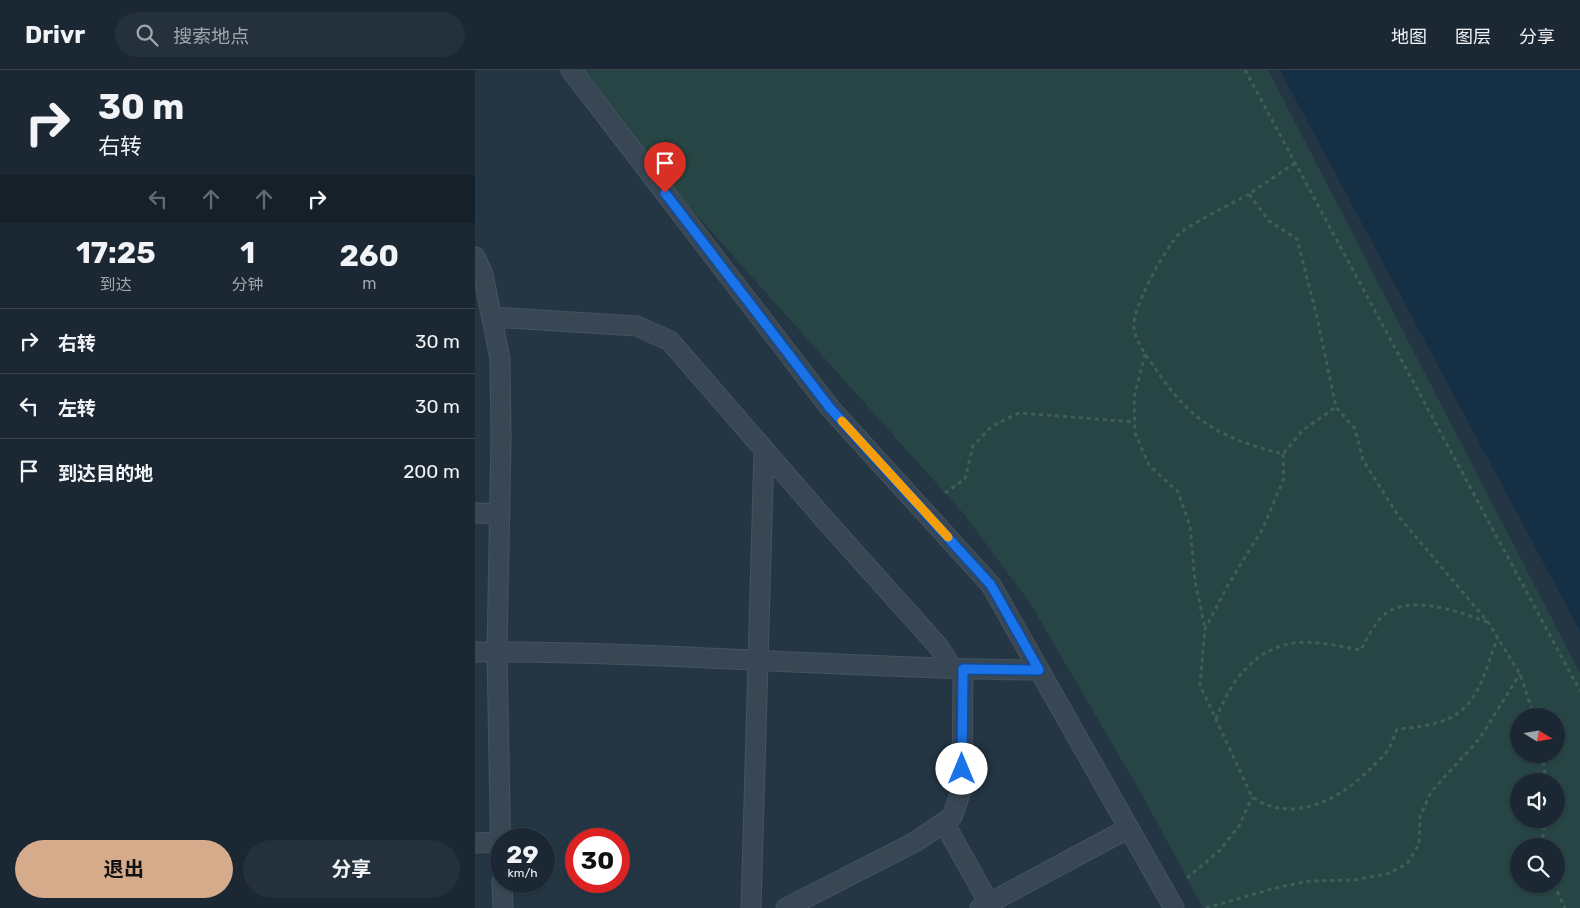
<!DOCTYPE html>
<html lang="zh">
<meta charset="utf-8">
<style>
:root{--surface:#1b2833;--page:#24303b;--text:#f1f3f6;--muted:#a0a6ac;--line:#39444e;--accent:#d6ab8b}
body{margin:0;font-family:Rubik,"Noto Sans SC",sans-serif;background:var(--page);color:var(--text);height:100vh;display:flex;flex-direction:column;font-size:19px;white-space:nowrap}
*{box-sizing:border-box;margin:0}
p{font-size:16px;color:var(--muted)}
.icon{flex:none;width:28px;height:28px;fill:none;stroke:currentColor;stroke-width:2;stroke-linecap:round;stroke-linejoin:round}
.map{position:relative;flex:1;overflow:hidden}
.side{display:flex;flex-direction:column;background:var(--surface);width:475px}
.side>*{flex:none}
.hud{background:#1b2833;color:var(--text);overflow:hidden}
.needle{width:32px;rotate:101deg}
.tools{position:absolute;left:1035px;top:638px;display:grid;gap:10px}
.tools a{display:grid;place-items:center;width:55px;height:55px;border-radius:50%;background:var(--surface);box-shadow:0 1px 4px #0004,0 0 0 1px var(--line);font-size:25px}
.speed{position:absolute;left:15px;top:758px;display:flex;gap:10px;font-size:25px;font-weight:700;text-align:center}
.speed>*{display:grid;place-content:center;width:65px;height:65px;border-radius:50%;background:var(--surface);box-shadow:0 1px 4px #0004,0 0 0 1px var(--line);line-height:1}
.speed small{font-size:12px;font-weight:400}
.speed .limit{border:8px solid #d22;background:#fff;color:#111}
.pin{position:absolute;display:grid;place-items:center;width:42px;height:42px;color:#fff;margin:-51px -21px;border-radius:50% 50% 50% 0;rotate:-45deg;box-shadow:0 0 5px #0007}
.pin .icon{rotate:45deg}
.me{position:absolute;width:55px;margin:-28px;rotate:0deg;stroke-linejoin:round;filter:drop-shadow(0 0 4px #0008)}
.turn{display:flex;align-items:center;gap:18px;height:105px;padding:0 15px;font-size:22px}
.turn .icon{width:65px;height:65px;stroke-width:2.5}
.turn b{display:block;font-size:35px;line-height:42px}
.lanes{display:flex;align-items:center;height:48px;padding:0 15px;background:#0003;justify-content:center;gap:25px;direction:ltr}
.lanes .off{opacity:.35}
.eta{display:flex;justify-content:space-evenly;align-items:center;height:85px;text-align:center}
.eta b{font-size:30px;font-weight:700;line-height:35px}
.action{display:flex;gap:10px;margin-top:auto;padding:10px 15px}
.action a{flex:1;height:58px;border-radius:30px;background:var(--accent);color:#111;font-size:20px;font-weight:700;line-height:58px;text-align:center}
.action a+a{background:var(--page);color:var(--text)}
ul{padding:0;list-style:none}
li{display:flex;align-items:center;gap:15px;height:65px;padding:0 15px;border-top:1px solid var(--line)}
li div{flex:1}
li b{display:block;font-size:19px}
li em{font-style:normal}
header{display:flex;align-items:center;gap:30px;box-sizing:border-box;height:70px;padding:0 25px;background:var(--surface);border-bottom:1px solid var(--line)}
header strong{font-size:24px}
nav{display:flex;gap:28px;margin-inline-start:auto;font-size:18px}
.search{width:350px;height:45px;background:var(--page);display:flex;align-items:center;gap:12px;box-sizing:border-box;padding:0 18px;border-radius:28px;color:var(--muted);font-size:19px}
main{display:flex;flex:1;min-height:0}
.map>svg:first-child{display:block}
</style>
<header>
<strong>Drivr</strong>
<div class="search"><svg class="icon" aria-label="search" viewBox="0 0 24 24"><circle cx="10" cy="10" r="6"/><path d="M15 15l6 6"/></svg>搜索地点</div>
<nav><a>地图</a><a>图层</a><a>分享</a></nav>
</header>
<main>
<section class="side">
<div class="hud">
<div class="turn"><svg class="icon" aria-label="right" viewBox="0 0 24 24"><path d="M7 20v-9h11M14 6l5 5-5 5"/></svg><div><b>30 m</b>右转</div></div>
<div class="lanes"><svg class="icon off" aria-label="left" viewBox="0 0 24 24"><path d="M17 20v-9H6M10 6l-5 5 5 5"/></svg><svg class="icon off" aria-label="ahead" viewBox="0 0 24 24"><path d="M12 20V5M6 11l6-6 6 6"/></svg><svg class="icon off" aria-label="ahead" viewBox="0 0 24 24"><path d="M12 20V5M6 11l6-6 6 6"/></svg><svg class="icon" aria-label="right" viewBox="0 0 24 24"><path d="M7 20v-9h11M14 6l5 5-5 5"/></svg></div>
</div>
<div class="eta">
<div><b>17:25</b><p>到达</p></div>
<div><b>1</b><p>分钟</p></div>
<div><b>260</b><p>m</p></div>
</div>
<ul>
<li><svg class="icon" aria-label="right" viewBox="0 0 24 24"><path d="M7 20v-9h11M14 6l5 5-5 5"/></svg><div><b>右转</b></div><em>30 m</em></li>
<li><svg class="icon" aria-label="left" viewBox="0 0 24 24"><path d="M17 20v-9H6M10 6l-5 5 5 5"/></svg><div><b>左转</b></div><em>30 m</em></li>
<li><svg class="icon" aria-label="arrive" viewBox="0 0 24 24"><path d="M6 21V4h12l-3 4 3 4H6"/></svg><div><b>到达目的地</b></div><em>200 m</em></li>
</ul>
<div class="action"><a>退出</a><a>分享</a></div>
</section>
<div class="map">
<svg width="1105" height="838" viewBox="0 0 1105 838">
<rect width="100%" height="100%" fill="#243644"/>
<path fill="#264544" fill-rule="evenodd" d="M 92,0 L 793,0 L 1105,603 L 1105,838 L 728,838 L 670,730 L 555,533 L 488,443 ZM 1044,646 L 1081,646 L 1081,684 L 1044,684 ZM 1044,711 L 1081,711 L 1081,749 L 1044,749 ZM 1044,776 L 1081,776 L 1081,814 L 1044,814 Z"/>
<path fill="#152f44" d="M 805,0 L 1105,0 L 1105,561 Z"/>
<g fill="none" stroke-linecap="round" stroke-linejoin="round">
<defs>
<path id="minor" d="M 96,0 L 355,338 L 516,515 L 699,838
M 0,187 L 8,204 L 25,289 L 26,369 L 22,582 L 26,796
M 17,247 L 162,256 L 195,271 L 351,451 L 463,576 L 478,599
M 0,443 L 25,444
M 0,582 C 188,581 376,599 564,600
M 469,753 L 514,833
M 0,773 L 25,772
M 27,811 L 28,838
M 276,838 L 289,380
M 311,838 L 440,772 L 477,747 L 487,718 L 488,599
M 505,838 L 654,758"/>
</defs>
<use href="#minor" stroke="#455360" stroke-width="21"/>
<path stroke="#3f5d5b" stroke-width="3" stroke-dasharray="4 4" stroke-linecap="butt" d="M 770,0 L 1105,621
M 820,93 L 774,124 L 794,151 L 822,169 L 842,247 L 861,337 L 880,359 L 888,390 L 924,447 L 1013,552 L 1045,604 L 1059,646
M 774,124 C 760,132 711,156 702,166 C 689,182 657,237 659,258 C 661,272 672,287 680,298 C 716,352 745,368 808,384 L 828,360 L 861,337
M 670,284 L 659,327 L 660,363 L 674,395 L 703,422 L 715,456 L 720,511 L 730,558
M 808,384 L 809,408 L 788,458 L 753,515 L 730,559 L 725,615 L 777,727 C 818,755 866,729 897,697 C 902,692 909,686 913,680 C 917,674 919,666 922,659 C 995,654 1001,632 1022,568
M 470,423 L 490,409 L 498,376 L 517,356 L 544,343 L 660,352
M 741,649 C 754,615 775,583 813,574 C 836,569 863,576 886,580 C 892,568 899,554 910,544 C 935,524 986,542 1012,552
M 1067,684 L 1071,711
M 1067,776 L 1070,749
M 712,808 L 744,781 L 764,756 L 777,727
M 1079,814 L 1090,838
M 731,838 L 800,818 L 834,811 L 879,810 L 912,804 L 932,794 L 944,774 L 945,746 L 956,722 L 1005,668 L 1045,604"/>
<use href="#minor" stroke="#384753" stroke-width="19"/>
</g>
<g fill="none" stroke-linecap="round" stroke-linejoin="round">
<defs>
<path id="route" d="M 190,123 L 355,338 L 516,515 L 564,600 L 488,599 L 487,699"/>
</defs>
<use href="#route" stroke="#114b97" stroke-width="12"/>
<use href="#route" stroke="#1a73e8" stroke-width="9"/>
<path stroke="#f59e0b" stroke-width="9" d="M 367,351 L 473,467"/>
</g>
</svg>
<div class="tools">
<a><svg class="needle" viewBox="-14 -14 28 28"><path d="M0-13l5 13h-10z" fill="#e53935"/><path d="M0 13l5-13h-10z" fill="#a0a6ac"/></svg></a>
<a><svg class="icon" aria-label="sound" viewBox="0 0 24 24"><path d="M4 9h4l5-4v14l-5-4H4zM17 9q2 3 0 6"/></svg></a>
<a><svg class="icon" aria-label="search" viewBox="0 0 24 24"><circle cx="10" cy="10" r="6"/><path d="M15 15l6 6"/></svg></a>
</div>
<div class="speed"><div>29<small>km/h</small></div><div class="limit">30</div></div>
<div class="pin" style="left:190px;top:123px;background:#d93025"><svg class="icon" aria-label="arrive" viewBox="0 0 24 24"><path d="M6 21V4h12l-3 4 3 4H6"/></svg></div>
<svg class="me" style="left:487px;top:699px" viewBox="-20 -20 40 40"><circle r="19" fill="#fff"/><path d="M0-13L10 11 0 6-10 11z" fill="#1a73e8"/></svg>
</div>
</main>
